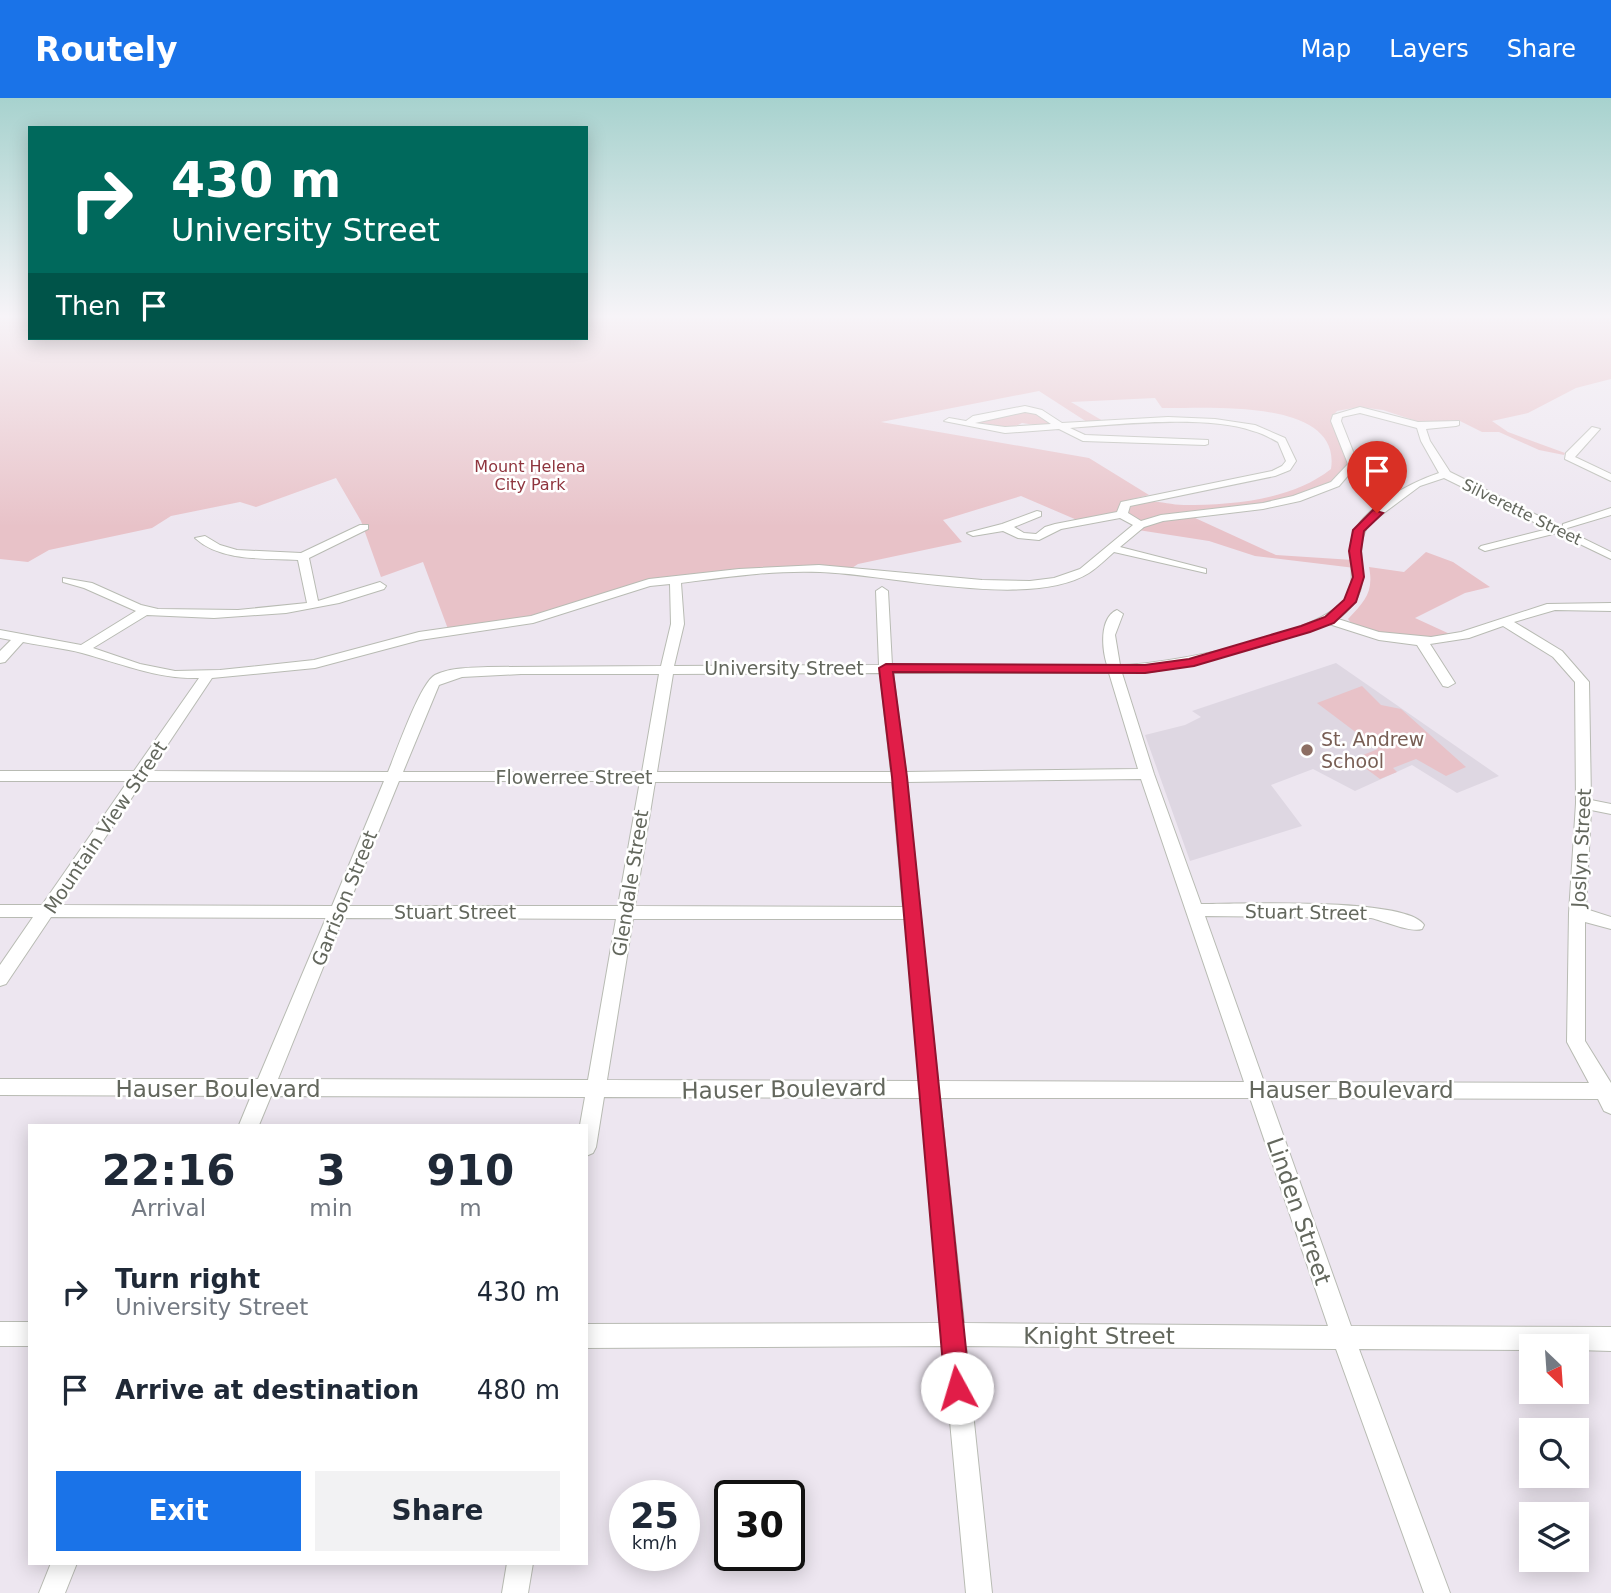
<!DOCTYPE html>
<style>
:root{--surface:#fff;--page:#f2f2f3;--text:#1f2937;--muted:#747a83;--accent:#1a73e8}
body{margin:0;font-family:"DejaVu Sans",sans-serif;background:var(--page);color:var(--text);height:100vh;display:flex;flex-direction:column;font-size:26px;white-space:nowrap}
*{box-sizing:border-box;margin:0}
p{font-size:23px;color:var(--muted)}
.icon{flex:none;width:38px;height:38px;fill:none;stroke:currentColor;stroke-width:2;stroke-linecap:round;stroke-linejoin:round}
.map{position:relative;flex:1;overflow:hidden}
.side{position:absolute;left:28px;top:1026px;width:560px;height:441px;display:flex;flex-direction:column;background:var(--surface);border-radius:0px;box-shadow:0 4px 18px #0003}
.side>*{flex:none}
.banner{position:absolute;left:28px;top:28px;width:560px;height:214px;border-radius:0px;box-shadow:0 4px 18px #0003;background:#00695c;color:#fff;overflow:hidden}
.needle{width:46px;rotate:155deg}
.fabs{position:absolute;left:1519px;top:1236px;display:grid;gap:14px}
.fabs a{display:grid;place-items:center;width:70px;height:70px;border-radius:0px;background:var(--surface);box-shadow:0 4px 18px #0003;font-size:35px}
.speed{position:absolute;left:609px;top:1382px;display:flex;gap:14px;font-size:35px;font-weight:700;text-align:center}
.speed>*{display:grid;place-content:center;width:91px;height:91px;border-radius:50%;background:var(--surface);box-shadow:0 4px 18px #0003;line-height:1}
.speed small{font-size:18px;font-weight:400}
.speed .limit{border:4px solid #111;border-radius:10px;background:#fff;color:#111}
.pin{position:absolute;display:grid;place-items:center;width:60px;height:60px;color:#fff;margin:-72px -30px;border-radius:50% 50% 50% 0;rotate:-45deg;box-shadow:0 0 7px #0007}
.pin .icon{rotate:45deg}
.me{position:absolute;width:77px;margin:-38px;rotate:354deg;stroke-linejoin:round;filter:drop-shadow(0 0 5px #0008)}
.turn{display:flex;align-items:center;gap:24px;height:147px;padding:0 28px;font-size:32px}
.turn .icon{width:91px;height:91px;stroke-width:2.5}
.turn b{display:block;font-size:49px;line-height:60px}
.then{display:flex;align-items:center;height:66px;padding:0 28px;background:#0003;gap:14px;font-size:26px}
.eta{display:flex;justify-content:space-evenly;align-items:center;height:119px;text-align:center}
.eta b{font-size:42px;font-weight:700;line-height:49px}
.action{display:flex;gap:14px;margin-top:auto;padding:14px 28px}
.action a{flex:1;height:80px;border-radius:0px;background:var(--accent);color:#fff;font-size:28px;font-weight:700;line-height:80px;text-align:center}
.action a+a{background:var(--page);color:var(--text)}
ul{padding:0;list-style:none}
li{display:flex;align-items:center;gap:21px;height:98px;padding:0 28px}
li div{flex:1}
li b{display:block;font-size:26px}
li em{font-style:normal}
header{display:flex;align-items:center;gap:42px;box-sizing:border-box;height:98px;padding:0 35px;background:var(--accent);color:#fff}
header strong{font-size:33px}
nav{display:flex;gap:38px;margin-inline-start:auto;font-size:24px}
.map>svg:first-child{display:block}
</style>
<header>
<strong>Routely</strong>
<nav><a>Map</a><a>Layers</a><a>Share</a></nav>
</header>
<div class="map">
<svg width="1611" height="1495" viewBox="0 0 1611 1495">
<rect width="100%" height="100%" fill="#ede6f0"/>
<path fill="#ded7e2" d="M 1336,565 L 1499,678 L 1457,695 L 1412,667 L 1355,693 L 1313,671 L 1271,687 L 1302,728 L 1190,763 L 1145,637 L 1185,627 L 1201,619 L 1192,613 Z"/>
<path fill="#e8c2c8" d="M 0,220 L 30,220 L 30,240 L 586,240 L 586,220 L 1611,220 L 1611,281 L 1576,290 L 1528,315 L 1492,323 L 1508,334 L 1565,355 L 1564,357 L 1539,352 L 1499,334 L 1482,334 L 1458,322 L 1422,325 L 1383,312 L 1359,309 L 1337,313 L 1331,320 L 1348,364 L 1347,370 C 1301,420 1203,405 1141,423 L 1128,416 L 1127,411 C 1146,397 1164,407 1184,407 C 1233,407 1292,402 1331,371 C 1342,299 1206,311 1162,310 L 1155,300 L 1071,304 L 1103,323 L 1087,324 L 1039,293 L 881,324 L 1089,360 L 1149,397 L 1121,404 L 1116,415 L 1077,422 L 1021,398 L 943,422 L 962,444 L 858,466 L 852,470 L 784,468 L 665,480 L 535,519 L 448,531 L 423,464 L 381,479 L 361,423 L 336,380 L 256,409 L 240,404 L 171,418 L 152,430 L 49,452 L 28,464 L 0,461 Z
M 1031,313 L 1052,325 L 1041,328 L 1022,325 L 1012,330 L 976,324 Z
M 1193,419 L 1276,457 L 1353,462 L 1355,470 L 1255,458 L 1209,443 L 1138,432 L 1154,425 Z
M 1426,454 L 1453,464 L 1490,489 L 1465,495 L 1415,520 L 1452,537 C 1418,541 1384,538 1351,525 L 1348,521 C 1365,503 1374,494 1369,469 L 1404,474 Z
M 1362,588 L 1381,607 L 1401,611 L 1466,669 L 1446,678 L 1416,661 L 1393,670 L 1397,674 L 1380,681 L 1353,661 L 1378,651 L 1317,605 Z"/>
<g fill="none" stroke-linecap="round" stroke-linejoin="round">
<defs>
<path id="minor" d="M 1025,308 L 1042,312 L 1062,325 L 1168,319 L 1215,321 L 1255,327 L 1285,340 L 1296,363 L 1290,372 L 1275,378 L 1130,408 L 1128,415 L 1141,423 L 1161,417 L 1263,405 L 1293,398 L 1331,384 L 1348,366 L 1331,323 L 1333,317 L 1360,309 L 1418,324 L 1459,323 L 1459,327 L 1456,328 L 1426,331 L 1430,343 L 1450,374 L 1563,430 L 1563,426 L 1611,410 L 1611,417 L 1564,431 L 1611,454 L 1611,461 L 1557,435 L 1485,453 L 1479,450 L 1481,448 L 1548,431 L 1444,380 L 1420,388 L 1369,426 C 1347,460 1383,487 1338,521 L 1379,534 L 1431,539 L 1461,534 L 1547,506 L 1611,505 L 1611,513 L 1555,512 L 1514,524 L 1562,553 L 1589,584 L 1591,702 L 1611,706 L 1611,716 L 1591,712 L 1586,811 L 1611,819 L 1611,831 L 1585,824 L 1585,943 L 1611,985 L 1611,1016 L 1604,1013 L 1598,1001 L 1270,1000 L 1351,1228 L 1611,1229 L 1611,1253 L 1577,1252 L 1577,1248 L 1531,1248 L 1531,1252 L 1359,1251 L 1450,1495 L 1424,1495 L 1336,1251 L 966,1248 L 992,1495 L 966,1495 L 943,1248 L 586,1250 L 586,1226 L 941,1225 L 921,1000 L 604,999 L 596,1049 L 593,1055 L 586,1058 L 586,1027 L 580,1027 L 585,999 L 271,998 L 259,1027 L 239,1027 L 251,998 L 0,997 L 0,981 L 258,981 L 326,820 L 51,819 L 6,886 L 0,888 L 0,867 L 33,819 L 0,819 L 0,807 L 42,807 L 128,683 L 0,683 L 0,673 L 134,673 L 199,580 C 157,581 122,566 82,555 C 63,550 43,548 23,544 L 5,564 L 0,565 L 0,553 L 11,542 L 0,540 L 0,532 L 81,547 L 136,513 L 84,490 L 63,484 L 63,480 L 92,485 L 141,507 L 158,511 L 238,512 L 307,505 L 298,462 C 265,460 221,464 195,440 L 205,438 L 220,447 L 237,452 L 301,455 L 360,427 L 368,427 L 368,431 L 309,460 L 318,503 L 380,484 L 386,488 L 384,491 L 339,505 L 286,515 L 214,520 L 147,517 L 93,550 L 140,566 L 175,573 L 220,572 L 314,562 L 419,534 L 531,518 L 649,481 L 739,471 L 819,467 L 982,482 L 1030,483 L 1054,480 L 1080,471 L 1133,427 L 1120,420 L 1061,431 L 1039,442 L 1018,440 L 1003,433 L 973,438 L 967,435 L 1002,426 L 1037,413 L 1041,414 L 1041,418 L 1014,429 L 1024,435 L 1036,436 L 1045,429 L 1055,426 L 1117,414 L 1121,404 L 1272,373 L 1282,368 L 1286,363 L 1278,344 C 1270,340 1262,335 1253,333 C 1207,317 1119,326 1070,330 L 1085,337 L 1208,342 L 1208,346 L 1205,347 L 1083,343 L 1059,331 L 1005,335 L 944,323 L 949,320 L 966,323 L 973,318 ZM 1025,314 L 1036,316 L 1051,326 L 1005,329 L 975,325 ZM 1360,315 L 1417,330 L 1421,343 L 1439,375 C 1412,384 1354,413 1351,445 C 1349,463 1356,482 1347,498 C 1325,537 1164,567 1120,567 L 1115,537 L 1123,516 L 1117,512 C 1099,520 1102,551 1107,567 L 892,567 L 888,493 L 882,489 L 876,493 L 879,567 L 674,568 L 684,526 L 681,485 C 727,479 774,472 820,474 C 889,476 1030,512 1089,475 C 1098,469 1106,461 1114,454 L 1206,475 L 1206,471 L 1120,449 L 1144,429 L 1163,423 L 1263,411 L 1300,403 L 1339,388 L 1358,366 L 1341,323 L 1342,319 ZM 670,486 L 671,526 L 661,568 L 488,569 C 471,570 451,569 435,577 C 420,585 396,655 388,674 L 150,673 L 212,580 L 315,570 L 420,542 L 533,525 L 650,488 ZM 1329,526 L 1379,542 L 1417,547 L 1443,588 L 1448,589 L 1455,585 L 1430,546 L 1469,540 L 1503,528 L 1553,559 L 1575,584 L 1576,705 L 1569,815 L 1567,944 L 1589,985 L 1264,984 L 1205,818 L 1371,820 C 1384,823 1411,835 1422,831 L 1424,827 C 1407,799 1238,806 1201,806 L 1154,676 L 1122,575 L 1145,575 L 1193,567 ZM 880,575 L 891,674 L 657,674 L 673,576 ZM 893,575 L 1109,575 L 1138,671 L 906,674 ZM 521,576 L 659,576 L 642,674 L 403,674 L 439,587 L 462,579 ZM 1141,681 L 1244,984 L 938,983 L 907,684 ZM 143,683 L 384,683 L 332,808 L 60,807 ZM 399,683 L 640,683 L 618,808 L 348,808 ZM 655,684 L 892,684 L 903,809 L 635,808 ZM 343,820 L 616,821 L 588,982 L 278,981 ZM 633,821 L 905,821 L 919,983 L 607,982 ZM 940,1000 L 1250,1000 L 1328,1228 L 964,1225 Z
M 1592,329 L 1600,331 L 1575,359 L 1611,376 L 1611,383 L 1565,361 L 1566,355 Z
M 0,1224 L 30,1224 L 30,1248 L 0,1248 Z
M 51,1465 L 77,1465 L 65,1495 L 39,1495 Z
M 507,1465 L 533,1465 L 528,1495 L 502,1495 Z"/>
</defs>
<use href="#minor" stroke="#b8bbb3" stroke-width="2"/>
<use href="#minor" fill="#fff" fill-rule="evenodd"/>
</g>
<linearGradient id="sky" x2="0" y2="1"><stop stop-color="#a7d2ce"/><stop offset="0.51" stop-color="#f7f4f8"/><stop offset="1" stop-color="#f7f4f8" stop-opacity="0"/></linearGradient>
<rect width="1611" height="429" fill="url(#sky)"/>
<path fill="#e11d48" stroke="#92132f" stroke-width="2" d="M 1373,412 L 1383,415 L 1364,433 L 1361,453 L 1364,479 L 1356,504 L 1334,525 L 1310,534 L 1194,568 L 1145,575 L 893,574 L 907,679 L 970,1290 L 966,1299 L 957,1303 L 949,1299 L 945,1290 L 892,679 L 879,570 L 886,566 L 1145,567 L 1189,561 L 1301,528 L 1325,519 L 1344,502 L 1353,479 L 1349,453 L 1353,432 Z"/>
<circle fill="#8d6e63" stroke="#fff" stroke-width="2.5" cx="1307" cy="652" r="7"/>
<g text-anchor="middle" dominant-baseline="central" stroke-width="5" stroke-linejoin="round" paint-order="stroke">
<g font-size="16" fill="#8f353e" stroke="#fff">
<text x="530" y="368">Mount Helena<tspan x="530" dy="18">City Park</tspan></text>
</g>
<g font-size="16" fill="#63675d" stroke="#fff">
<text transform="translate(1522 414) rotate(26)">Silverette Street</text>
</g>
<g font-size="19" fill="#63675d" stroke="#fff">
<text x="784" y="570">University Street</text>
<text x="574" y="679">Flowerree Street</text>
<text transform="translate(105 729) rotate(-56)">Mountain View Street</text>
<text transform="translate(1581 750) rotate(-87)">Joslyn Street</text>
<text transform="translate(630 785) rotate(-81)">Glendale Street</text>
<text transform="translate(344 800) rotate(-68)">Garrison Street</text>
<text x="455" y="814">Stuart Street</text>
<text transform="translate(1306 814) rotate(1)">Stuart Street</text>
</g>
<g font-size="19" fill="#785e54" stroke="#fff" text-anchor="start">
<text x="1321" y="641">St. Andrew<tspan x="1321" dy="22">School</tspan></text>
</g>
<g font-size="23" fill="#63675d" stroke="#fff">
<text x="218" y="991">Hauser Boulevard</text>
<text transform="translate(784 991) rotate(-1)">Hauser Boulevard</text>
<text x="1351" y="992">Hauser Boulevard</text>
<text transform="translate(1299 1113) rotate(71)">Linden Street</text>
<text x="1099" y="1238">Knight Street</text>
</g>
</g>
</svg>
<div class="fabs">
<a><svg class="needle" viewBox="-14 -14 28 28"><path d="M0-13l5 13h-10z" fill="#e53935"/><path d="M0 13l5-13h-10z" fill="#747a83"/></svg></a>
<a><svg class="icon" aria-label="search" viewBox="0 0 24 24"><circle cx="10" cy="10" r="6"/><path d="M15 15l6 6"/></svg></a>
<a><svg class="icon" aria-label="layers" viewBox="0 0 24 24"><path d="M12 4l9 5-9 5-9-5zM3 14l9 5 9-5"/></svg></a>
</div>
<div class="speed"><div>25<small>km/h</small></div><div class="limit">30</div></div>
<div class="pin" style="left:1377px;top:415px;background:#d93025"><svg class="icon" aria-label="arrive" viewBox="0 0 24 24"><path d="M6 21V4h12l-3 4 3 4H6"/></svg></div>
<svg class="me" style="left:957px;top:1290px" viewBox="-20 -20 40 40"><circle r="19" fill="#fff"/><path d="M0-13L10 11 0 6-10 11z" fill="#e11d48"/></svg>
<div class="banner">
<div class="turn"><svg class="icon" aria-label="right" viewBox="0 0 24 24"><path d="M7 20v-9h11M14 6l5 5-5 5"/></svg><div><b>430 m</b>University Street</div></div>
<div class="then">Then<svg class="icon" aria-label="arrive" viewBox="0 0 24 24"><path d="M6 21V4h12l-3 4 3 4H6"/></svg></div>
</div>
<section class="side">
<div class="eta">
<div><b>22:16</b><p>Arrival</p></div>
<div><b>3</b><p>min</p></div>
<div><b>910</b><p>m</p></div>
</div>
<ul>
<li><svg class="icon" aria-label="right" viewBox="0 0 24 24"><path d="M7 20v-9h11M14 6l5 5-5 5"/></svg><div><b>Turn right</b><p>University Street</p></div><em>430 m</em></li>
<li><svg class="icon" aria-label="arrive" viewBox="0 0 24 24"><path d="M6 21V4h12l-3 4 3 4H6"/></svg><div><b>Arrive at destination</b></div><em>480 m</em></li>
</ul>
<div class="action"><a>Exit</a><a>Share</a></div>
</section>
</div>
